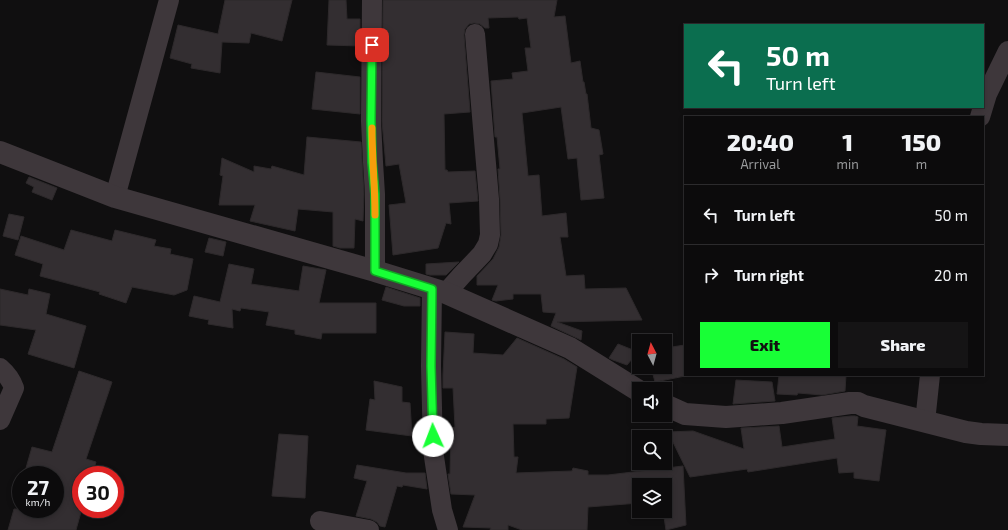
<!DOCTYPE html>
<style>
:root{--surface:#0c0b0c;--page:#151415;--text:#f1f3f6;--muted:#9a9b9d;--line:#2c2b2d;--accent:#18ff36}
body{margin:0;font-family:"Exo 2",sans-serif;background:var(--page);color:var(--text);height:100vh;display:flex;flex-direction:column;font-size:15px;white-space:nowrap}
*{box-sizing:border-box;margin:0}
p{font-size:13px;color:var(--muted)}
.icon{flex:none;width:22px;height:22px;fill:none;stroke:currentColor;stroke-width:2;stroke-linecap:round;stroke-linejoin:round}
.map{position:relative;flex:1;overflow:hidden}
.panel{position:absolute;left:684px;top:116px;width:300px;height:260px;display:flex;flex-direction:column;background:var(--surface);border-radius:0px;box-shadow:0 2px 6px #0003,0 0 0 1px var(--line)}
.panel>*{flex:none}
.banner{position:absolute;left:684px;top:24px;width:300px;height:84px;border-radius:0px;box-shadow:0 2px 6px #0003,0 0 0 1px var(--line);background:#0b6e4f;color:#fff;overflow:hidden}
.needle{width:26px;rotate:354deg}
.controls{position:absolute;left:632px;top:334px;display:grid;gap:8px}
.controls a{display:grid;place-items:center;width:40px;height:40px;border-radius:0px;background:var(--surface);box-shadow:0 2px 6px #0003,0 0 0 1px var(--line);font-size:20px}
.speed{position:absolute;left:12px;top:466px;display:flex;gap:8px;font-size:20px;font-weight:700;text-align:center}
.speed>*{display:grid;place-content:center;width:52px;height:52px;border-radius:50%;background:var(--surface);box-shadow:0 2px 6px #0003,0 0 0 1px var(--line);line-height:1}
.speed small{font-size:10px;font-weight:400}
.speed .limit{border:6px solid #d22;background:#fff;color:#111}
.pin{position:absolute;display:grid;place-items:center;width:34px;height:34px;color:#fff;margin:-17px;border-radius:8px;box-shadow:0 2px 6px #0006}
.me{position:absolute;width:44px;margin:-22px;rotate:358deg;stroke-linejoin:round;filter:drop-shadow(0 0 3px #0008)}
.turn{display:flex;align-items:center;gap:14px;height:84px;padding:0 16px;font-size:18px}
.turn .icon{width:52px;height:52px;stroke-width:2.5}
.turn b{display:block;font-size:28px;line-height:34px}
.eta{display:flex;justify-content:space-evenly;align-items:center;height:68px;text-align:center}
.eta b{font-size:24px;font-weight:800;line-height:28px}
.action{display:flex;gap:8px;margin-top:auto;padding:8px 16px}
.action a{flex:1;height:46px;border-radius:0px;background:var(--accent);color:#111;font-size:16px;font-weight:800;line-height:46px;text-align:center}
.action a+a{background:var(--page);color:var(--text)}
ul{padding:0;list-style:none}
li{display:flex;align-items:center;gap:12px;height:60px;padding:0 16px;border-top:1px solid var(--line)}
li div{flex:1}
li b{display:block;font-size:15px}
li em{font-style:normal}
.map>svg:first-child{display:block}
</style>
<div class="map">
<svg width="1008" height="530" viewBox="0 0 1008 530">
<rect width="100%" height="100%" fill="#100f10"/>
<path fill="#332e31" stroke="#2d292b" d="M 225,0 L 292,0 L 282,41 L 251,33 L 249,43 L 222,42 L 220,73 L 191,68 L 192,64 L 170,58 L 178,25 L 218,34 Z
M 329,0 L 346,0 L 347,19 L 360,19 L 360,46 L 327,45 Z
M 383,0 L 557,0 L 554,17 L 565,16 L 571,63 L 580,61 L 583,82 L 584,82 L 586,94 L 587,94 L 591,128 L 599,130 L 603,154 L 599,155 L 604,198 L 581,200 L 577,158 L 568,159 L 561,107 L 522,113 L 528,176 L 539,175 L 542,216 L 566,213 L 568,237 L 560,237 L 566,276 L 584,275 L 585,289 L 626,288 L 642,320 L 557,322 L 582,331 L 581,340 L 551,326 L 556,313 L 543,312 L 541,294 L 513,294 L 513,299 L 496,301 L 492,300 L 498,285 L 477,285 L 477,276 L 493,259 L 499,247 L 501,235 L 500,199 L 498,169 L 500,169 L 497,137 L 495,137 L 491,81 L 513,79 L 512,73 L 528,71 L 525,48 L 531,48 L 527,18 L 519,19 L 518,17 L 488,18 L 489,28 L 485,28 L 480,24 L 474,23 L 469,24 L 465,29 L 464,35 L 470,112 L 444,114 L 445,170 L 447,170 L 448,172 L 475,171 L 478,201 L 449,203 L 451,224 L 446,223 L 438,248 L 393,255 L 389,205 L 406,203 L 399,164 L 386,166 L 382,121 Z
M 316,72 L 360,77 L 360,114 L 312,109 Z
M 307,137 L 361,142 L 364,194 L 363,221 L 355,219 L 354,248 L 340,248 L 333,246 L 333,212 L 298,209 L 295,231 L 250,221 L 255,205 L 219,205 L 223,176 L 220,175 L 222,158 L 254,172 L 254,166 L 271,169 L 272,166 L 304,175 Z
M 29,177 L 57,188 L 52,200 L 32,192 L 34,187 L 26,183 Z
M 9,214 L 24,217 L 18,240 L 3,236 Z
M 71,230 L 112,241 L 115,230 L 156,240 L 154,246 L 171,249 L 170,254 L 193,259 L 187,290 L 174,295 L 132,287 L 126,303 L 99,294 L 100,292 L 40,276 L 43,264 L 15,255 L 21,236 L 64,250 Z
M 209,238 L 226,242 L 223,256 L 205,252 Z
M 459,262 L 446,275 L 430,275 L 426,274 L 426,264 Z
M 229,264 L 254,269 L 251,284 L 299,291 L 303,266 L 326,270 L 319,303 L 376,303 L 376,333 L 322,333 L 321,339 L 295,334 L 295,330 L 266,325 L 269,312 L 241,308 L 240,311 L 232,309 L 233,328 L 208,324 L 209,320 L 189,316 L 194,296 L 220,302 Z
M 386,287 L 420,298 L 420,306 L 404,306 L 382,300 Z
M 0,289 L 28,295 L 29,289 L 50,294 L 46,314 L 86,326 L 74,368 L 28,354 L 36,330 L 0,325 Z
M 445,332 L 474,334 L 473,353 L 503,355 L 517,338 L 564,359 L 577,367 L 569,418 L 546,419 L 546,424 L 513,424 L 514,457 L 518,457 L 516,473 L 572,471 L 573,468 L 588,471 L 588,475 L 608,475 L 683,466 L 686,525 L 666,530 L 663,511 L 665,511 L 665,485 L 639,485 L 639,503 L 588,507 L 587,530 L 522,530 L 508,525 L 508,530 L 490,530 L 491,528 L 463,527 L 475,495 L 451,494 L 448,474 L 450,474 L 451,428 L 455,427 L 453,388 L 443,388 L 443,375 Z
M 618,344 L 638,352 L 627,365 L 613,360 L 609,358 Z
M 685,345 L 685,376 L 655,382 L 651,367 L 665,367 L 665,348 Z
M 79,371 L 112,382 L 86,459 L 96,462 L 92,475 L 81,475 L 81,512 L 76,530 L 8,530 L 14,509 L 55,509 L 55,475 L 24,475 L 32,447 L 52,452 Z
M 779,375 L 846,375 L 845,391 L 822,395 L 798,393 L 797,395 L 777,394 Z
M 736,380 L 772,382 L 775,401 L 733,404 Z
M 374,381 L 402,387 L 402,402 L 410,403 L 412,436 L 366,430 L 370,399 L 375,400 Z
M 851,416 L 855,416 L 858,417 L 857,426 L 886,430 L 879,481 L 854,478 L 854,472 L 839,473 L 837,458 L 748,472 L 747,469 L 690,477 L 668,432 L 693,431 L 744,449 L 741,428 L 779,426 L 782,447 L 835,439 L 832,418 Z
M 279,434 L 308,436 L 305,498 L 272,496 Z
M 357,465 L 406,473 L 425,473 L 427,489 L 403,485 L 402,487 L 397,486 L 385,527 L 380,526 L 377,522 L 371,519 L 356,516 L 367,481 L 354,478 Z"/>
<g fill="none" stroke-linecap="round" stroke-linejoin="round">
<path stroke="#3e373b" stroke-width="20" d="M 372,0 L 371,121 L 373,162 L 375,194 L 375,271
M 980,117 L 987,94 L 1008,51
M 115,197 L 169,0
M 432,289 L 431,366 L 433,450 L 442,510 L 448,530
M 446,293 L 462,275 L 482,254 L 488,244 L 490,235 L 489,199 L 475,34
M 0,368 C 7,374 11,379 14,388 L 0,420
M 925,422 L 930,375
M 320,521 L 369,530"/>
<path stroke="#3e373b" stroke-width="22" d="M 0,152 L 115,197 L 375,271 L 446,293 L 570,348 L 639,391
M 665,405 L 685,414 L 726,417 L 782,413 L 850,403 L 858,403 L 864,406 L 966,432 L 981,434 L 1008,435"/>
</g>
<g fill="none" stroke-linecap="round" stroke-linejoin="round">
<defs>
<path id="route" d="M 372,45 L 371,120 L 372,162 L 375,194 L 375,271 L 432,289 L 431,366 L 433,436"/>
</defs>
<use href="#route" stroke="#10a623" stroke-width="10"/>
<use href="#route" stroke="#18ff36" stroke-width="7"/>
<path stroke="#f59e0b" stroke-width="7" d="M 372,128 C 372,157 375,186 375,215"/>
</g>
</svg>
<div class="controls">
<a><svg class="needle" viewBox="-14 -14 28 28"><path d="M0-13l5 13h-10z" fill="#e53935"/><path d="M0 13l5-13h-10z" fill="#9a9b9d"/></svg></a>
<a><svg class="icon" aria-label="sound" viewBox="0 0 24 24"><path d="M4 9h4l5-4v14l-5-4H4zM17 9q2 3 0 6"/></svg></a>
<a><svg class="icon" aria-label="search" viewBox="0 0 24 24"><circle cx="10" cy="10" r="6"/><path d="M15 15l6 6"/></svg></a>
<a><svg class="icon" aria-label="layers" viewBox="0 0 24 24"><path d="M12 4l9 5-9 5-9-5zM3 14l9 5 9-5"/></svg></a>
</div>
<div class="speed"><div>27<small>km/h</small></div><div class="limit">30</div></div>
<div class="pin" style="left:372px;top:45px;background:#d93025"><svg class="icon" aria-label="arrive" viewBox="0 0 24 24"><path d="M6 21V4h12l-3 4 3 4H6"/></svg></div>
<svg class="me" style="left:433px;top:436px" viewBox="-20 -20 40 40"><circle r="19" fill="#fff"/><path d="M0-13L10 11 0 6-10 11z" fill="#18ff36"/></svg>
<div class="banner">
<div class="turn"><svg class="icon" aria-label="left" viewBox="0 0 24 24"><path d="M17 20v-9H6M10 6l-5 5 5 5"/></svg><div><b>50 m</b>Turn left</div></div>
</div>
<section class="panel">
<div class="eta">
<div><b>20:40</b><p>Arrival</p></div>
<div><b>1</b><p>min</p></div>
<div><b>150</b><p>m</p></div>
</div>
<ul>
<li><svg class="icon" aria-label="left" viewBox="0 0 24 24"><path d="M17 20v-9H6M10 6l-5 5 5 5"/></svg><div><b>Turn left</b></div><em>50 m</em></li>
<li><svg class="icon" aria-label="right" viewBox="0 0 24 24"><path d="M7 20v-9h11M14 6l5 5-5 5"/></svg><div><b>Turn right</b></div><em>20 m</em></li>
</ul>
<div class="action"><a>Exit</a><a>Share</a></div>
</section>
</div>
